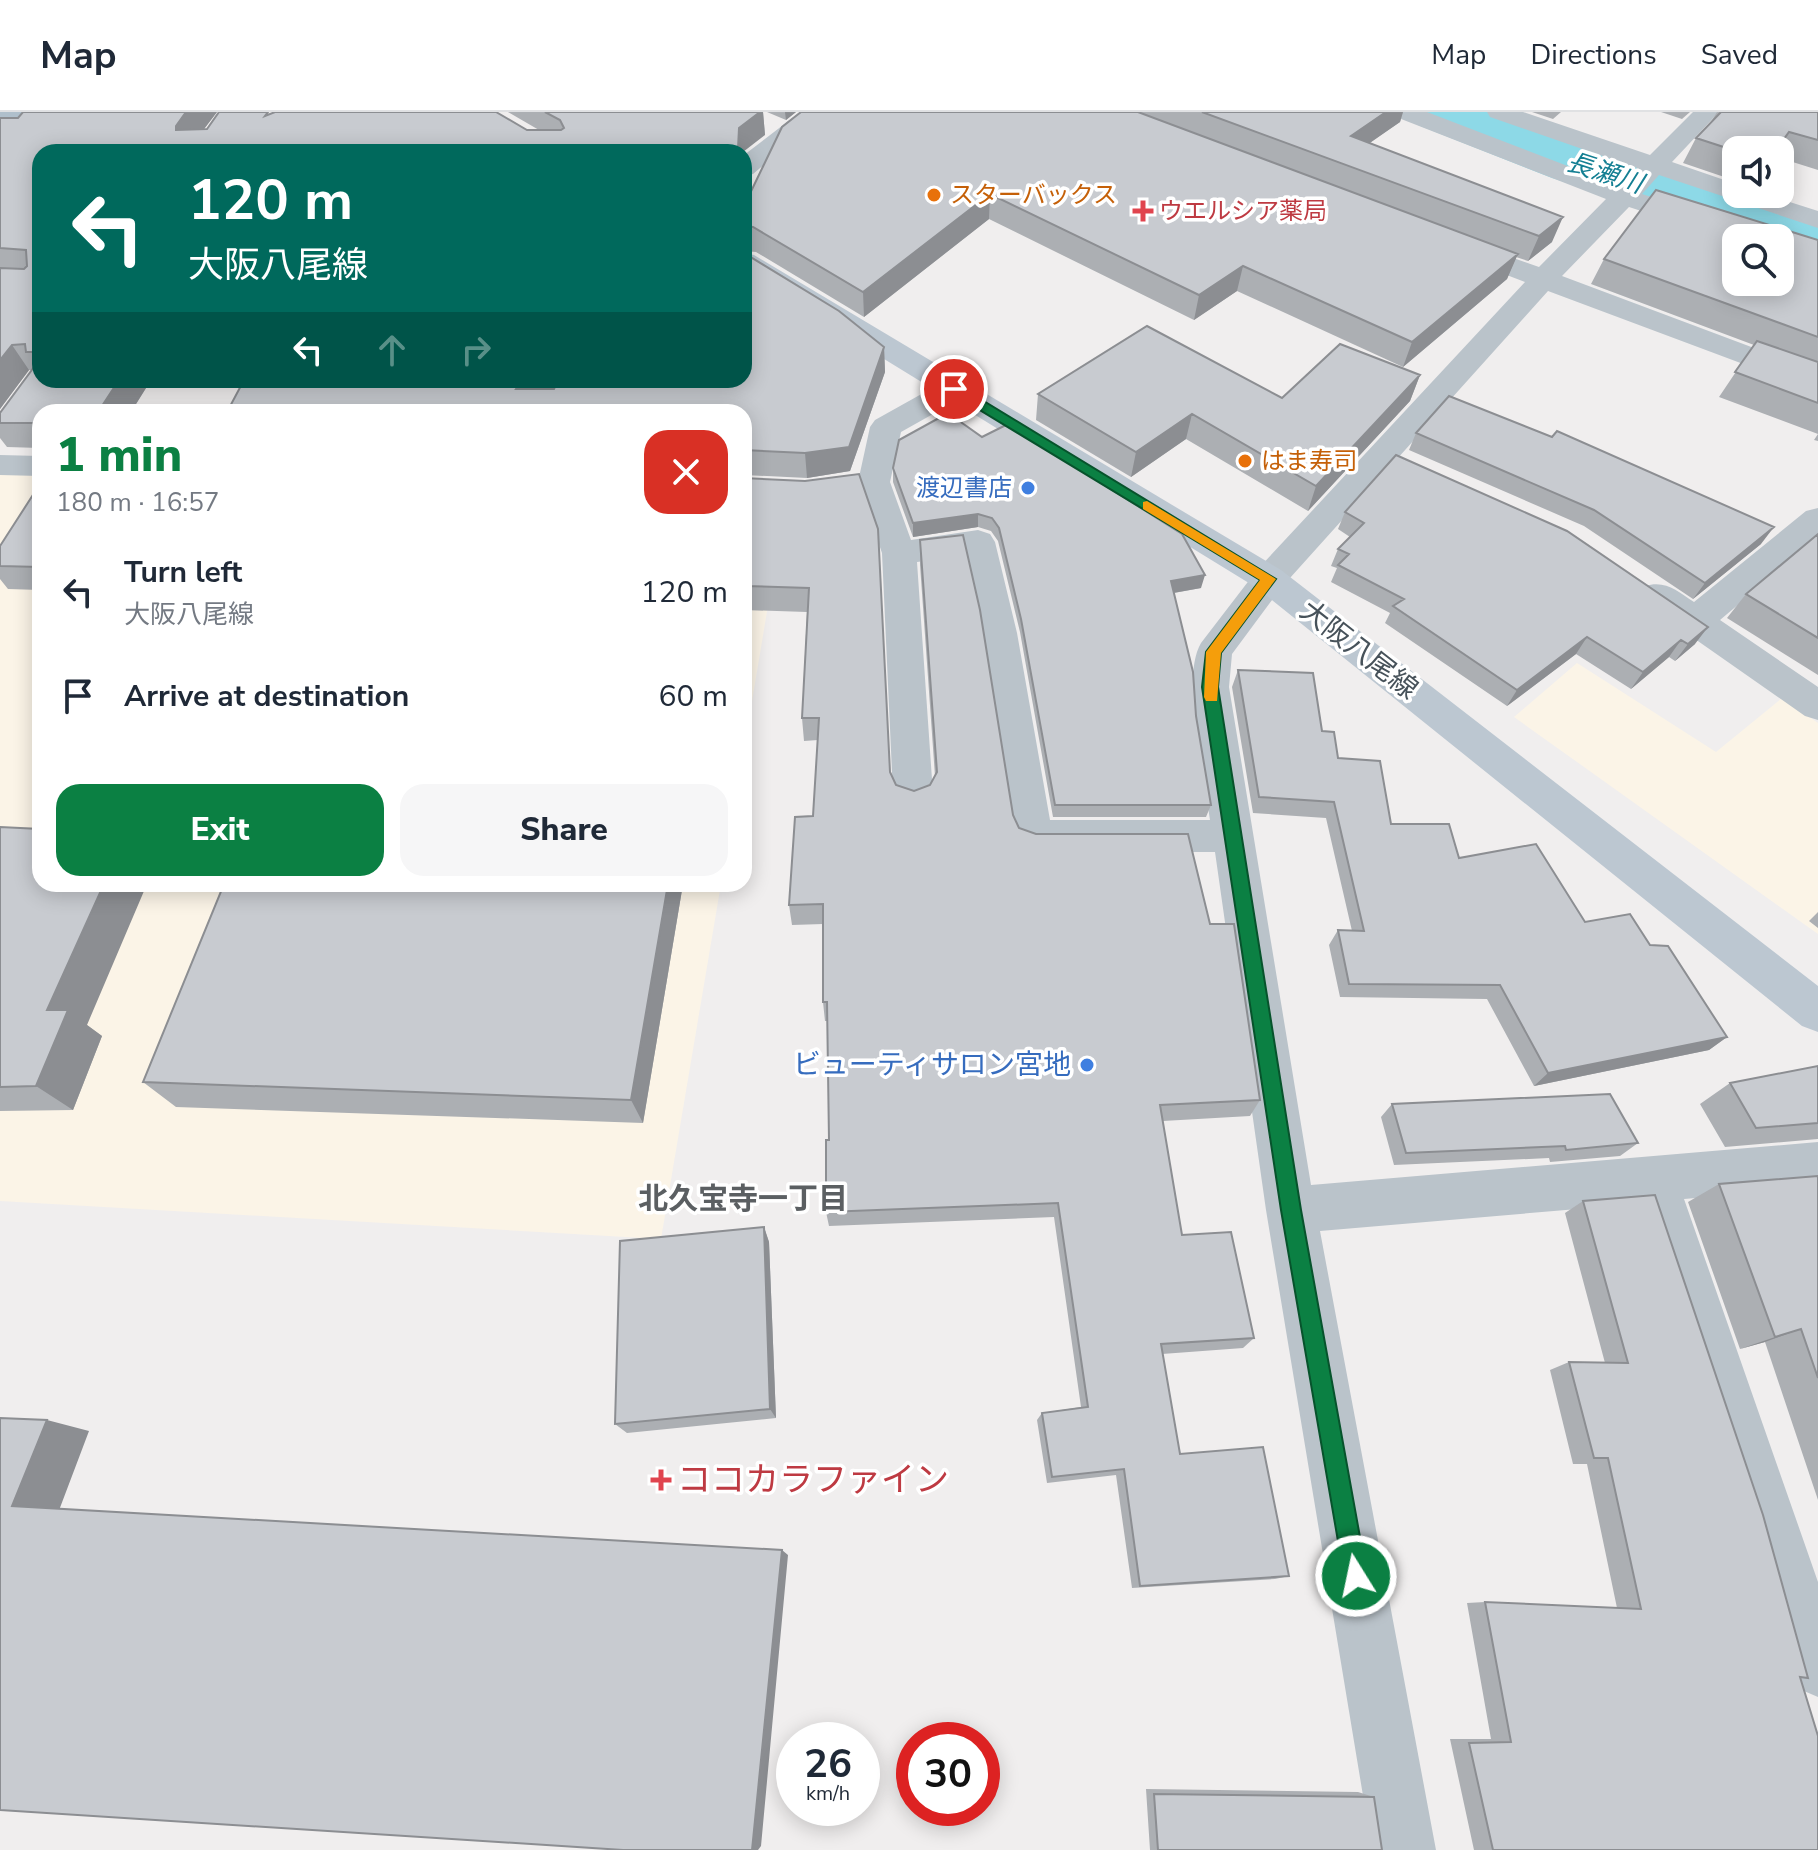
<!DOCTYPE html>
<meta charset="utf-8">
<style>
:root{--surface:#fff;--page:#f6f6f7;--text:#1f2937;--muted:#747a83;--line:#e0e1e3;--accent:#0b8043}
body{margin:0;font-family:"Nunito Sans","Noto Sans JP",sans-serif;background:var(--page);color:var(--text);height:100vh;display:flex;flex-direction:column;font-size:30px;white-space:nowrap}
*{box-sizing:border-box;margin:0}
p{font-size:26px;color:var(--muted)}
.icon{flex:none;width:44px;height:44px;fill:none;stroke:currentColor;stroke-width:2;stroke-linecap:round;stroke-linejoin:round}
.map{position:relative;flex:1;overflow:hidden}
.sheet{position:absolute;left:32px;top:292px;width:720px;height:488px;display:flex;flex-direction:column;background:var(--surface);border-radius:24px;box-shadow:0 4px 20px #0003}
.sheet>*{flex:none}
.hud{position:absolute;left:32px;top:32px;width:720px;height:244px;border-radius:24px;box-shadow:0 4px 20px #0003;background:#00695c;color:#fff;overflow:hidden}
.buttons{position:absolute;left:1722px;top:24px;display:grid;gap:16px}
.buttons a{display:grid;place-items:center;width:72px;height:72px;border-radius:16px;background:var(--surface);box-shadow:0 4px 20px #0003;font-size:40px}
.speed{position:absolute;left:776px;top:1610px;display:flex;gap:16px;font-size:40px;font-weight:700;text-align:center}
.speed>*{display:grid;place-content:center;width:104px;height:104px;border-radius:50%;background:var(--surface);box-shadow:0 4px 20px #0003;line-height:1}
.speed small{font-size:20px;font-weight:400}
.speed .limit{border:12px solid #d22;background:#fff;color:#111}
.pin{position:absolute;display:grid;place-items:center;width:68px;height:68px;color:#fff;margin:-34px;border:4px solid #fff;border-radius:50%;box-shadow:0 2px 8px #0007}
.me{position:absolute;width:88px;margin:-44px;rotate:350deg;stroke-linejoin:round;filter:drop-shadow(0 0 6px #0008)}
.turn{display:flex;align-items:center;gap:28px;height:168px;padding:0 24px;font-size:36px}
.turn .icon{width:104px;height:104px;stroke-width:2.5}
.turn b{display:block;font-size:56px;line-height:68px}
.lanes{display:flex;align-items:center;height:76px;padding:0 24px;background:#0003;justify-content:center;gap:40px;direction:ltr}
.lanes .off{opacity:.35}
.round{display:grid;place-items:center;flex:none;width:84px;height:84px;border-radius:24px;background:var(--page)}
.headline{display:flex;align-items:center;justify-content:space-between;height:136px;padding:0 24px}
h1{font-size:48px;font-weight:800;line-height:60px;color:var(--accent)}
.action{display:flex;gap:16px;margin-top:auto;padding:16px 24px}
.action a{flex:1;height:92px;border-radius:24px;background:var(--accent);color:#fff;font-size:32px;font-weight:800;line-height:92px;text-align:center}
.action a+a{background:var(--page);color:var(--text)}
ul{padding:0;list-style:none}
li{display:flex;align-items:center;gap:24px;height:104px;padding:0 24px}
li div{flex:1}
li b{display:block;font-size:30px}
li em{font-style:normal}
header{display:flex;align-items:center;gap:48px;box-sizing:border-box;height:112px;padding:0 40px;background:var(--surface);border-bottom:2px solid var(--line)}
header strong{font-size:38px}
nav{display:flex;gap:44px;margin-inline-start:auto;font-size:28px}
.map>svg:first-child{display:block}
</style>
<header>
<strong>Map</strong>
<nav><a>Map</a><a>Directions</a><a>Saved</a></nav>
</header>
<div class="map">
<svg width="1818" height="1738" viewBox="0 0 1818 1738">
<rect width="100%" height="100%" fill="#f0eeee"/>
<path fill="#fbf4e7" d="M 0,362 L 40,363 L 40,772 L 721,772 L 661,1127 L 0,1089 Z
M 744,390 L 785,392 L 744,637 Z
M 1577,551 L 1716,640 L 1782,586 L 1818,611 L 1818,822 L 1514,605 Z"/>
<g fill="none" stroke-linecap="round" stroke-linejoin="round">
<path fill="#8dd9e7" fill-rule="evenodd" d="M 1408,0 L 1498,0 L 1598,38 L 1818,106 L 1818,150 L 1780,140 L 1780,126 L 1738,126 L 1552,66 L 1418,13 Z"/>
<path fill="#bac3ca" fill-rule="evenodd" d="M 800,0 L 827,0 L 753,62 L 744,64 L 744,43 Z
M 1393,0 L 1427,0 L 1620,74 L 1637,56 L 1490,5 L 1487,0 L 1523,0 L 1650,43 L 1693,0 L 1719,0 L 1672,50 L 1736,72 L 1736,82 L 1765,82 L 1818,99 L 1818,116 L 1659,63 L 1642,82 L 1762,120 L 1766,126 L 1736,126 L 1736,130 L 1629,95 L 1562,164 L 1818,260 L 1818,280 L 1548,179 L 1281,476 L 1232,542 L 1229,575 L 1311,1073 L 1818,1030 L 1818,1076 L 1684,1087 L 1818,1470 L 1818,1585 L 1797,1576 L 1788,1555 L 1637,1092 L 1320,1119 L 1436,1738 L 1372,1738 L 1266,1098 L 1215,740 L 1033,740 L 1019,736 L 1013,724 L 981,521 L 964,444 L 917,450 L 933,682 L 927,693 L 913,698 L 899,693 L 893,682 L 882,441 L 858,370 L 870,315 L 875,308 L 943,270 L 954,268 L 965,270 L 969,277 L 965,284 L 901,320 L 890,370 L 911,428 L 978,418 L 990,422 L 995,430 L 1017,521 L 1050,708 L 1210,708 C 1204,664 1180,567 1201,531 L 1257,458 L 1525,170 L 1444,139 L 1440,133 L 1444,127 L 1454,125 L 1539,155 L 1606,87 L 1396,5 Z
M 0,343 L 40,344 L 40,364 L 0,363 Z
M 1818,396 L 1818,425 L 1720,508 L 1818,575 L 1818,608 L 1805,604 L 1645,492 L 1640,483 L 1645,474 C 1666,468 1677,479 1694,490 L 1806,399 Z"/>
<path fill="#bcc7d1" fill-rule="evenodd" d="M 744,141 L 754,143 L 1281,458 L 1818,874 L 1818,920 L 1802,914 L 1257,476 L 744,161 Z"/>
<path fill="#afbfcb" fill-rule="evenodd" d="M 0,0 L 38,0 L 35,5 L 0,14 Z"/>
</g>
<path fill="#acafb3" d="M 23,0 L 217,0 L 204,17 L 539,18 L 508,0 L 763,0 L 765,23 L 40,40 L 40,268 L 151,268 L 131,300 L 40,300 L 40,336 L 7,335 L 0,326 L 0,311 L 32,258 L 29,258 L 0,297 L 0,6 L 18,6 Z
M 767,0 L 796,0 L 786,8 Z
M 801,0 L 1403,0 L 1400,10 L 1369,31 L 1552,130 L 1528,149 L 1516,145 L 1507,167 L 1403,255 L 1237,179 L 1194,208 L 989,107 L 864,205 L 756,140 L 744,139 L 744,94 Z
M 1532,0 L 1561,0 L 1553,7 Z
M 1661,0 L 1690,0 L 1682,7 Z
M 1717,0 L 1818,0 L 1818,58 L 1780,46 L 1780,38 L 1736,38 L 1736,69 L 1683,51 L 1696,26 L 1711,10 Z
M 1818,128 L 1818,329 L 1814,328 L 1818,322 L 1719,285 L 1754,233 L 1591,172 L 1604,147 Z
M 884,235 L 885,260 L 850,359 L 807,366 L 744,363 L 744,300 L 244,268 L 544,268 L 539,277 L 554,277 Z
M 1420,263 L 1410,289 L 1308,399 L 1186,327 L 1131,365 L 1036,308 L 1038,282 L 1282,286 Z
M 1416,321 L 1761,432 L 1693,487 L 1584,414 L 1409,338 Z
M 893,356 L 1201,476 L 1174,481 L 1196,604 L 1211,693 L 1206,705 L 1053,705 L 1020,520 L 998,429 L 991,419 L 978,415 L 913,425 L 893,370 Z
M 744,366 L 805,369 L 890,660 L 896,673 L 914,679 L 930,673 L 935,664 L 920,453 L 920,428 L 1013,703 L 1019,716 L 1210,812 L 1260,988 L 1250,1004 L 1163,1009 L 1182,1123 L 1254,1226 L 1243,1236 L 1162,1242 L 1180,1342 L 1289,1464 L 1275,1467 L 1132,1476 L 1116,1363 L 1047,1371 L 1037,1308 L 1042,1301 L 1081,1295 L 1054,1105 L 829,1114 L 826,1100 L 829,1028 L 828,909 L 825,909 L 823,890 L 823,812 L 792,813 L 789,793 L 813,704 L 818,628 L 804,629 L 802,606 L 807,500 L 744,498 Z
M 40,372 L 40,478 L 8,477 L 0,467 L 0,434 Z
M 1345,400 L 1695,532 L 1675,549 L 1669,545 L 1631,577 L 1576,542 L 1507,594 L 1385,511 L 1390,501 L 1331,470 L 1337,456 L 1331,454 L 1338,437 L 1350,425 L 1338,417 Z
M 1818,422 L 1818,563 L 1727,506 L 1746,482 Z
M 1238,558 L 1322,619 L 1338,646 L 1391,712 L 1585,810 L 1650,833 L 1727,925 L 1709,938 L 1534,974 L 1487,887 L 1340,885 L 1329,833 L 1338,818 L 1352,819 L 1326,706 L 1253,701 L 1232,575 Z
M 0,715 L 87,913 L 102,924 L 73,998 L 0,999 Z
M 683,772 L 643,1011 L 176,995 L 143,970 Z
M 1818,800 L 1818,816 L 1809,809 Z
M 1818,954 L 1818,1027 L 1725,1035 L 1700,992 L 1730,971 Z
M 1392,992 L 1638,1031 L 1620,1044 L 1550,1050 L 1549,1046 L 1394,1053 L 1381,1005 Z
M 1818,1064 L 1818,1388 L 1765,1230 L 1740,1237 L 1688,1090 L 1719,1072 Z
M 1583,1089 L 1800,1566 L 1818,1738 L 1474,1738 L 1450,1627 L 1491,1627 L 1467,1491 L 1485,1490 L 1617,1496 L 1587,1352 L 1573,1352 L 1550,1258 L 1569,1250 L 1605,1251 L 1565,1101 Z
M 764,1115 L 769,1130 L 776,1306 L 627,1321 L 615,1312 Z
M 1146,1677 L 1358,1680 L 1374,1685 L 1382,1738 L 1150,1738 Z"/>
<path fill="#8c8e92" d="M 186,0 L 217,0 L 188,38 L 176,18 L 176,14 Z
M 760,0 L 763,0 L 765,23 L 743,40 L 731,40 L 739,16 Z
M 785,0 L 796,0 L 786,8 Z
M 1386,0 L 1403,0 L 1400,10 L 1344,49 L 1351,24 Z
M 990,82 L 989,107 L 864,205 L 863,180 Z
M 1563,105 L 1552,130 L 1528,149 L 1539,124 Z
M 1518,142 L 1507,167 L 1403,255 L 1412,230 Z
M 1243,154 L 1237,179 L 1194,208 L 1199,183 Z
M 12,233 L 29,258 L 0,297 L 0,248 Z
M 884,235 L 885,260 L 850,359 L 807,366 L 805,341 Z
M 1420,263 L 1410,289 L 1308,399 L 1316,374 Z
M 119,268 L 151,268 L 131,300 L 98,300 Z
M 522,268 L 544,268 L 525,300 L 516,277 Z
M 1192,302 L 1186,327 L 1131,365 L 1136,340 Z
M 978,402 L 978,415 L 913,425 L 913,411 Z
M 1774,415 L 1761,432 L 1693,487 L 1705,471 Z
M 1205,463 L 1201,476 L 1167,482 L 1171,469 Z
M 1708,515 L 1695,532 L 1675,549 L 1688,532 Z
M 1587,525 L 1576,542 L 1507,594 L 1517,578 Z
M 1681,528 L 1669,545 L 1631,577 L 1643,560 Z
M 104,772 L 147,772 L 87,913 L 102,924 L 73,998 L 36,974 L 47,898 Z
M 668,772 L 683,772 L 643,1011 L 631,988 Z
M 1727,925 L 1709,938 L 1534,974 L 1548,961 Z
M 764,1115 L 769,1130 L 776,1306 L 770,1297 Z
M 1801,1217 L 1765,1230 L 1740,1237 L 1775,1225 Z
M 47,1308 L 89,1319 L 58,1401 L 12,1394 Z
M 782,1438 L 788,1443 L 761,1734 L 758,1738 L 752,1738 Z"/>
<path fill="#c8cbd0" stroke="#8c8e92" stroke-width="2" fill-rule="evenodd" d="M 23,0 L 186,0 L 176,14 L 176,18 L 207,17 L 219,0 L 268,0 L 265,4 L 275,0 L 496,0 L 527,18 L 561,18 L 564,16 L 560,8 L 545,0 L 760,0 L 739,16 L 738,37 L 731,40 L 40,40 L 40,242 L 39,240 L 26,240 L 25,232 L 12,233 L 0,248 L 0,156 L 24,157 L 27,154 L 26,138 L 0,136 L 0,6 L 18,6 Z
M 801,0 L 1138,0 L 1518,142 L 1412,230 L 1243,154 L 1199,183 L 990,82 L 863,180 L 753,115 L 744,114 L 744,94 L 782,15 Z
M 1202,0 L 1386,0 L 1351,24 L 1563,105 L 1539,124 Z
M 1721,0 L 1818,0 L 1818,28 L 1789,20 L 1776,38 L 1736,38 L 1736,39 L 1696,26 Z
M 1656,78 L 1818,128 L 1818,225 L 1604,147 ZM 1736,126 L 1780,126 L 1780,170 L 1736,170 Z
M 744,141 L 839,199 L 884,235 L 849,335 L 805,341 L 744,338 L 744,300 L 227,300 L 244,268 L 522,268 L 516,277 L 554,277 L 558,268 L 744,268 Z
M 1147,214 L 1282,286 L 1340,232 L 1420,263 L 1316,374 L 1192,302 L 1136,340 L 1038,282 Z
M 1757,229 L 1818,250 L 1818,291 L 1735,260 Z
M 40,247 L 40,268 L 119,268 L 98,300 L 40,300 L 40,311 L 0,311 L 0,301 Z
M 1449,284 L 1552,325 L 1557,319 L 1774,415 L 1705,471 L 1594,398 L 1416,321 Z
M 948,301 L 982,325 L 1008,312 L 1182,422 L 1205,463 L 1171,469 L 1193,560 L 1196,604 L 1211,693 L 1055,693 L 1021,507 L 999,416 L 992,406 L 978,402 L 913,411 L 893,356 L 899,328 Z
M 1396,343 L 1567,419 L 1708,515 L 1688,532 L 1681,528 L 1643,560 L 1587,525 L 1517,578 L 1393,494 L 1404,487 L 1338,453 L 1349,442 L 1338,437 L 1364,411 L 1345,400 Z
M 859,362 L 878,417 L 890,660 L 896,673 L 914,679 L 930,673 L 937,660 L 920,428 L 963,423 L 980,498 L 1013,703 L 1019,716 L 1036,722 L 1188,722 L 1210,812 L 1234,812 L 1260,988 L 1160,993 L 1182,1123 L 1231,1120 L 1254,1226 L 1161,1232 L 1180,1342 L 1263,1335 L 1289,1464 L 1140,1474 L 1124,1357 L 1052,1365 L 1042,1301 L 1088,1295 L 1058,1091 L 826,1100 L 826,1028 L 829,1028 L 827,890 L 823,890 L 823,792 L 789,793 L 795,705 L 813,704 L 819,606 L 802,606 L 809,476 L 744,474 L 744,366 L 805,369 Z
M 40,372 L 40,455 L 0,454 L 0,434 Z
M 1818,422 L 1818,526 L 1746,482 Z
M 1238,558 L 1313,561 L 1322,619 L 1334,620 L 1338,646 L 1380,649 L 1391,712 L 1449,712 L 1459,746 L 1536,732 L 1585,810 L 1630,802 L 1650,833 L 1668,834 L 1727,925 L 1548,961 L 1500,873 L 1349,872 L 1338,818 L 1364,819 L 1334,690 L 1259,685 Z
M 0,715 L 40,717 L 40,772 L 104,772 L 47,898 L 68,898 L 36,974 L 0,975 Z
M 224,772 L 668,772 L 631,988 L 143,970 Z
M 1818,954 L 1818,1011 L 1756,1016 L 1730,971 Z
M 1610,982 L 1638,1031 L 1566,1038 L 1565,1034 L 1406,1041 L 1392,992 Z
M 1818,1064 L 1818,1266 L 1801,1217 L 1775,1225 L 1719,1072 Z
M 1655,1083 L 1763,1403 L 1808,1566 L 1800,1565 L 1818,1624 L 1818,1738 L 1493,1738 L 1469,1631 L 1511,1630 L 1485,1490 L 1641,1497 L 1608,1346 L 1594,1346 L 1569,1250 L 1628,1251 L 1583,1089 Z
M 764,1115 L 770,1297 L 615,1312 L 620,1129 Z
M 0,1306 L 47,1308 L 12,1394 L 782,1438 L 752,1738 L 623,1738 L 0,1698 Z
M 1154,1682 L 1374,1685 L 1382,1738 L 1158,1738 Z"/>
<path fill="#0b8043" stroke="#07532c" stroke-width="2" d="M 950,274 L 959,274 L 1276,467 L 1221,541 L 1218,575 L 1301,1098 L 1367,1464 L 1364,1472 L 1356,1476 L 1347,1472 L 1344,1464 L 1281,1098 L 1202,575 L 1206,540 L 1260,468 L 950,280 Z"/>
<path fill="#f59e0b" d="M 1147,389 L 1276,467 L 1221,541 L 1217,589 L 1206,589 L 1204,585 L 1206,540 L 1260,468 L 1143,397 L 1143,390 Z"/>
<g fill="#e8710a" stroke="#fff" stroke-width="3">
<circle cx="934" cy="83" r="8"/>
<circle cx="1245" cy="349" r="8"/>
</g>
<g fill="#e0444e" stroke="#fff" stroke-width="3">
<path d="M1139 87h8v8h8v8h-8v8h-8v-8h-8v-8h8z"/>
<path d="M657 1356h8v8h8v8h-8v8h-8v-8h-8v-8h8z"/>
</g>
<g fill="#3f7fe0" stroke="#fff" stroke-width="3">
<circle cx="1028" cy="376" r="8"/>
<circle cx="1087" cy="953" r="8"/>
</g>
<g text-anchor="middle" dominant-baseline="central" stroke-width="7" stroke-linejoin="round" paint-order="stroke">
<g font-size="24" fill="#c56008" stroke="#fff" text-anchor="start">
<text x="950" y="83">スターバックス</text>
<text x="1261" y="349">はま寿司</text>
</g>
<g font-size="24" fill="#be3a42" stroke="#fff" text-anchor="start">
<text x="1159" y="99">ウエルシア薬局</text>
</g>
<g font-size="24" fill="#366cbe" stroke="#fff" text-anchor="end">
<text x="1012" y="376">渡辺書店</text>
</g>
<g font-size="26" font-style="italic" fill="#147f93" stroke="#fff">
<text transform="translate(1605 61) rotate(18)">長瀬川</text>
</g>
<g font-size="28" fill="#47525a" stroke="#fff">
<text transform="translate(1359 538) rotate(38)">大阪八尾線</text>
</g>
<g font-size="28" fill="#366cbe" stroke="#fff" text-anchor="end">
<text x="1071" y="953">ビューティサロン宮地</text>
</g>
<g font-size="30" font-weight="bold" fill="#5b5f62" stroke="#fff">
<text x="743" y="1087">北久宝寺一丁目</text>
</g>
<g font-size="34" fill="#be3a42" stroke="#fff" text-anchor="start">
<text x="677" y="1368">ココカラファイン</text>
</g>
</g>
</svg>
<div class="buttons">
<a><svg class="icon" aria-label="sound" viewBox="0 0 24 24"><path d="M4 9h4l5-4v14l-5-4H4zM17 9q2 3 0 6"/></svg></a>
<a><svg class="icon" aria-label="search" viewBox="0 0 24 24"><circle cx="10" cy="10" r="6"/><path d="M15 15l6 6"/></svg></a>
</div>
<div class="speed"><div>26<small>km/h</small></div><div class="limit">30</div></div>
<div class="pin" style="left:954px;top:277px;background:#d93025"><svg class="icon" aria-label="arrive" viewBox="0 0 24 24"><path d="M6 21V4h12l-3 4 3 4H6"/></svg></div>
<svg class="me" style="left:1356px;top:1464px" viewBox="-20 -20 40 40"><circle r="17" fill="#0b8043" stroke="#fff" stroke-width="3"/><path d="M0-11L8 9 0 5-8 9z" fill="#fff"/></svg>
<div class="hud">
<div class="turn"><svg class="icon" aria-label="left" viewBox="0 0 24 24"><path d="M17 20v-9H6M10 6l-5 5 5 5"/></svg><div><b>120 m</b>大阪八尾線</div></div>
<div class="lanes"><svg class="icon" aria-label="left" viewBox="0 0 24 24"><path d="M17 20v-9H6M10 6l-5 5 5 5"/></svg><svg class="icon off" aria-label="ahead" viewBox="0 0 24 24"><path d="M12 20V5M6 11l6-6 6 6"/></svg><svg class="icon off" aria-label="right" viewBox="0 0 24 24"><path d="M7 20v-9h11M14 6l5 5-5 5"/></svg></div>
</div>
<section class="sheet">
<div class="headline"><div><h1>1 min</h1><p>180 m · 16:57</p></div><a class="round" style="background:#d93025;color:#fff"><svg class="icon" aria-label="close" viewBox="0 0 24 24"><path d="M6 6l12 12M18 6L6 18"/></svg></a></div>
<ul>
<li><svg class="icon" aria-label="left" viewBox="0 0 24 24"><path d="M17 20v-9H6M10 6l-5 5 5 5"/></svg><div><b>Turn left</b><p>大阪八尾線</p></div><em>120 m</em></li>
<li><svg class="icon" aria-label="arrive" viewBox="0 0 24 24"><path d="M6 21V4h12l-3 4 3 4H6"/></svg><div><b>Arrive at destination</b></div><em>60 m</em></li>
</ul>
<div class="action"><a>Exit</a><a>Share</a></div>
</section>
</div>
